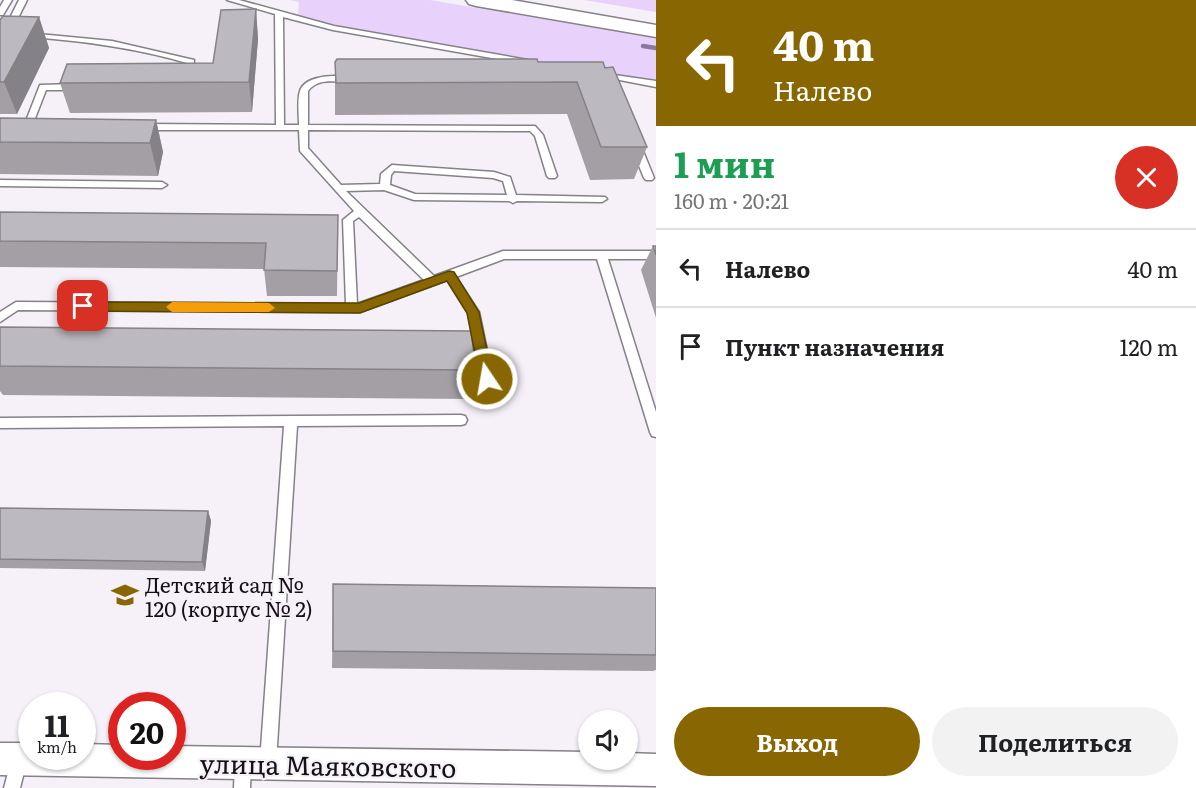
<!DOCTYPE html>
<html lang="ru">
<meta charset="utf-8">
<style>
:root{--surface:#fff;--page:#f2f2f2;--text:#202124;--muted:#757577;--line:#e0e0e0;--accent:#886703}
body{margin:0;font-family:Literata,serif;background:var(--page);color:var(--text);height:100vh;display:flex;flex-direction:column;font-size:22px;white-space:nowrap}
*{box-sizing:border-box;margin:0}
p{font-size:20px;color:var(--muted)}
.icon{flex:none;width:33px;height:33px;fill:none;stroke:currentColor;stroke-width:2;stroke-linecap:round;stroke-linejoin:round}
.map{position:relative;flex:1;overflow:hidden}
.sheet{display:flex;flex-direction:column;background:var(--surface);width:540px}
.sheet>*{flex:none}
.banner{background:#886703;color:#fff;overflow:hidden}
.tools{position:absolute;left:578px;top:710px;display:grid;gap:12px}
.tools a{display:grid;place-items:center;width:60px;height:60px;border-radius:50%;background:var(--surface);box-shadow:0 2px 4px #0004;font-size:30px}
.speed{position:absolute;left:18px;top:692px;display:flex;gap:12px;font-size:30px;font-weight:700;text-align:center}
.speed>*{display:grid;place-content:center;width:78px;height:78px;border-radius:50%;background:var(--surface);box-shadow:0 2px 4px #0004;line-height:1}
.speed small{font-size:15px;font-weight:400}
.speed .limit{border:9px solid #d22;background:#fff;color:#111}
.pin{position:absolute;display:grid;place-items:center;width:51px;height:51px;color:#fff;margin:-26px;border-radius:12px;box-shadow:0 3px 9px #0006}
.me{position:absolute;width:66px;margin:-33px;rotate:348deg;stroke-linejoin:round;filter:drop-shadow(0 0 4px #0008)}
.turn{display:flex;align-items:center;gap:21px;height:126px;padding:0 18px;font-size:27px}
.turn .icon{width:78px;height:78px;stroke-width:2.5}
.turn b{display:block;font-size:42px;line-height:51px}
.round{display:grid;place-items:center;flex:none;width:63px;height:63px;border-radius:32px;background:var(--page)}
.head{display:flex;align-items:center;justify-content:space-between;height:102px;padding:0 18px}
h1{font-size:36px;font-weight:700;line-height:45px;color:#1e9e55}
.button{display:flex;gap:12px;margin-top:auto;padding:12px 18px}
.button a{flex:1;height:69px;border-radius:36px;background:var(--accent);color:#fff;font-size:24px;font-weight:700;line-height:69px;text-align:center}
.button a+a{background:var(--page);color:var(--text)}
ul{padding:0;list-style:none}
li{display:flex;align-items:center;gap:18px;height:78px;padding:0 18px;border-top:2px solid var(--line)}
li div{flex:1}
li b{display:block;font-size:22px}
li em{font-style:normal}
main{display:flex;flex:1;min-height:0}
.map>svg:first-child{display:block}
</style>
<main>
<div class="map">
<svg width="656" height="788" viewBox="0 0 656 788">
<rect width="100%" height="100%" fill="#f6f1f9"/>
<path fill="#e8d2fc" d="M 290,0 L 430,0 L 656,38 L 656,82 L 362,31 L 298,16 L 299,2 Z
M 584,0 L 656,0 L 656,12 Z"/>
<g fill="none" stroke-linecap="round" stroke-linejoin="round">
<path stroke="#8b789a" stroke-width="4.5" d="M 643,46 L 656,48"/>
<defs>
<path id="service" d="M 4,0 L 12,0 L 3,15 L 0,15 L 0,7 Z
M 19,0 L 27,0 L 9,36 L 0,37 L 0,33 L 3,32 Z
M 227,0 L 239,0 L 334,26 L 528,60 L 528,64 L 525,64 L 333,30 L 283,17 L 284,125 L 299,125 C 299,115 297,101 300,91 C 305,74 344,73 355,80 L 351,82 C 336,82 318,77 308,91 L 308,125 L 535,126 L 543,135 L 557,176 L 555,178 L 549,178 L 547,176 L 535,136 L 530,131 L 308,130 L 308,148 L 341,185 L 380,184 L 381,174 L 392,165 L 494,172 L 510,177 L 516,195 L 605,197 L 607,199 L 602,202 L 517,201 L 513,203 L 509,201 L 414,200 L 384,190 L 346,191 L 434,276 L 503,251 L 656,251 L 656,259 L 608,259 L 656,412 L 656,437 L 652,436 L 650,432 L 597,259 L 504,259 L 456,277 L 479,312 L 493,379 L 491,382 L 483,382 L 481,379 L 468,313 L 447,280 L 360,312 L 18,310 L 0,322 L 0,312 L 16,302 L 346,304 L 343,220 L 354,211 L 300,151 L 299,130 L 142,130 L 138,127 L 142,124 L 276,125 L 275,14 ZM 394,171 L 493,178 L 503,181 L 507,195 L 415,194 L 390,185 L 391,175 ZM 359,217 L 424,280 L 357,304 L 353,221 Z
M 28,33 L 112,41 L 194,60 L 192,79 L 188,81 L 184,79 L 187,63 C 136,48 84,41 31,37 L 27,35 Z
M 601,73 L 656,81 L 656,87 L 604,77 L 601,77 Z
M 40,85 L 75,84 L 79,87 L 75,90 L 46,90 L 32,126 L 28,129 L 25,128 L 24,126 Z
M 636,143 L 641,146 L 654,178 L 652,180 L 646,180 L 644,178 L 631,146 Z
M 0,180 L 162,182 L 167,185 L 162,188 L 0,186 Z
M 461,415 L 465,416 L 467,420 L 465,424 L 461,425 L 297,426 L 276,762 L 274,768 L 268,770 L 262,768 L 260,762 L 284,426 L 0,428 L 0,418 Z
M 19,752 L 25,754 L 27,760 L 20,788 L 4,788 L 13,754 Z
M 243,757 L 249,759 L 251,765 L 250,788 L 234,788 L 235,765 L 237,759 Z"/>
<path id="minor" d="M 0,743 L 32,743 L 32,756 L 82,756 L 82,744 L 122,745 L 122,756 L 172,756 L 172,746 L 588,752 L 588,759 L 627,759 L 627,753 L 656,754 L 656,786 L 0,775 Z"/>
<path id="primary" d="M 466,0 L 512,0 L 656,25 L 656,37 L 476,6 L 469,4 Z"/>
</defs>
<use href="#service" stroke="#858188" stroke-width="3"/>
<use href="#minor" stroke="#858188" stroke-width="3"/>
<use href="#primary" stroke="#858188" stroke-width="3"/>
<use href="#service" fill="#fff" fill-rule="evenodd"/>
<use href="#minor" fill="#fff" fill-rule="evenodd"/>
<use href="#primary" fill="#fff" fill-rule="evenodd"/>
</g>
<path fill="#a39fa5" d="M 256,9 L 258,39 L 252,112 L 70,113 L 60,83 L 213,63 Z
M 39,17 L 49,48 L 17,114 L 0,114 L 0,20 Z
M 335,62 L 538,62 L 605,68 L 647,147 L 634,179 L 590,180 L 567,114 L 335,115 Z
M 0,118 L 156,120 L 163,152 L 158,176 L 0,174 Z
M 0,212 L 338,215 L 337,296 L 267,296 L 264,269 L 0,267 Z
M 653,246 L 656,246 L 656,318 L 641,270 Z
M 0,327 L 476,370 L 468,399 L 3,395 L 0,391 Z
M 0,508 L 208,511 L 211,521 L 205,571 L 0,568 Z
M 333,584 L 656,588 L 656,670 L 653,671 L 332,668 Z"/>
<path fill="#848286" d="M 256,9 L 258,39 L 252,112 L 249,82 Z
M 39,17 L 49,48 L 17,114 L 4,82 Z
M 156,120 L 163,152 L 158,176 L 150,143 Z
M 208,511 L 211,521 L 205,571 L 202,562 Z"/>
<path fill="#bdb9c0" stroke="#848286" stroke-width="1.5" d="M 256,9 L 249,82 L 60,83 L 67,64 L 213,63 L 221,10 Z
M 3,16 L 39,17 L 4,82 L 0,82 L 0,20 Z
M 337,59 L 537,59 L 538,62 L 603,62 L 605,68 L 613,67 L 647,147 L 601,147 L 577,82 L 336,83 L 335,62 Z
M 0,118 L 156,120 L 150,143 L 0,142 Z
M 0,212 L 338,215 L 337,271 L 264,270 L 266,243 L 0,241 Z
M 653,246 L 656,246 L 656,255 Z
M 0,327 L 471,331 L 476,370 L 0,366 Z
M 0,508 L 208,511 L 202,562 L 0,559 Z
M 333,584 L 656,588 L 656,655 L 333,651 Z"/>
<path fill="#886703" stroke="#584302" stroke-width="1.5" d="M 449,271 L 454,272 L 479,312 L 493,379 L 491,383 L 487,385 L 480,379 L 467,313 L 447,281 L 360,313 L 83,311 L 77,306 L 83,302 L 359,303 Z"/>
<path fill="#f59e0b" d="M 172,302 L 269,303 L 275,308 L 269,312 L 172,312 L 166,307 Z"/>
<defs>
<symbol id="school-bare" viewBox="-9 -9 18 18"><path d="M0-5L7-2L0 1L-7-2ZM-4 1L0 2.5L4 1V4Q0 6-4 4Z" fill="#886703" stroke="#f6f1f9" stroke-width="2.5" paint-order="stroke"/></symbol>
</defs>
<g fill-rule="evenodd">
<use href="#school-bare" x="106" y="576" width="38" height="38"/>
</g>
<g text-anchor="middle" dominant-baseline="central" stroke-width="4.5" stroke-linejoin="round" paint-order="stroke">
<g font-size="21" fill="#131114" stroke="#f6f1f9" text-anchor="start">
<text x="145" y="583">Детский сад №<tspan x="145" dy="24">120 (корпус № 2)</tspan></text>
</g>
<g font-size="26" fill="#131114" stroke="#f6f1f9">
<text transform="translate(328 764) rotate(1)">улица Маяковского</text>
</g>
</g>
</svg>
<div class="tools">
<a><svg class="icon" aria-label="sound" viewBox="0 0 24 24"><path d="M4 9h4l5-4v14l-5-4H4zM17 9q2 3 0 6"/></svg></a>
</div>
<div class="speed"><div>11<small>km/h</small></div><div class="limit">20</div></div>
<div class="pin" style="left:83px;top:306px;background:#d93025"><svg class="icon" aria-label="arrive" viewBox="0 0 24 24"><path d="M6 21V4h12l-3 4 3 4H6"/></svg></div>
<svg class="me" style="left:487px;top:379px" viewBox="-20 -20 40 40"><circle r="17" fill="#886703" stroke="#fff" stroke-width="3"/><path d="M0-11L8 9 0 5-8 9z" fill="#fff"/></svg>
</div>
<section class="sheet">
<div class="banner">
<div class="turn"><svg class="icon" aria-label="left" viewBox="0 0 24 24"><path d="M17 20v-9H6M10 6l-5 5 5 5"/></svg><div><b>40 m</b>Налево</div></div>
</div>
<div class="head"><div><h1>1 мин</h1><p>160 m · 20:21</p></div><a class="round" style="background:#d93025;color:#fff"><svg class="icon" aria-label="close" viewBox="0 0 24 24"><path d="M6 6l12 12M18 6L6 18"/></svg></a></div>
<ul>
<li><svg class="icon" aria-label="left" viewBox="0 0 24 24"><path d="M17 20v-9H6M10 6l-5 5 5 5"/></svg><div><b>Налево</b></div><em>40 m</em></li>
<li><svg class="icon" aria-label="arrive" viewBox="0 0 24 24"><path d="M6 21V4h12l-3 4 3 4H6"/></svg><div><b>Пункт назначения</b></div><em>120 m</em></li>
</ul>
<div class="button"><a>Выход</a><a>Поделиться</a></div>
</section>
</main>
